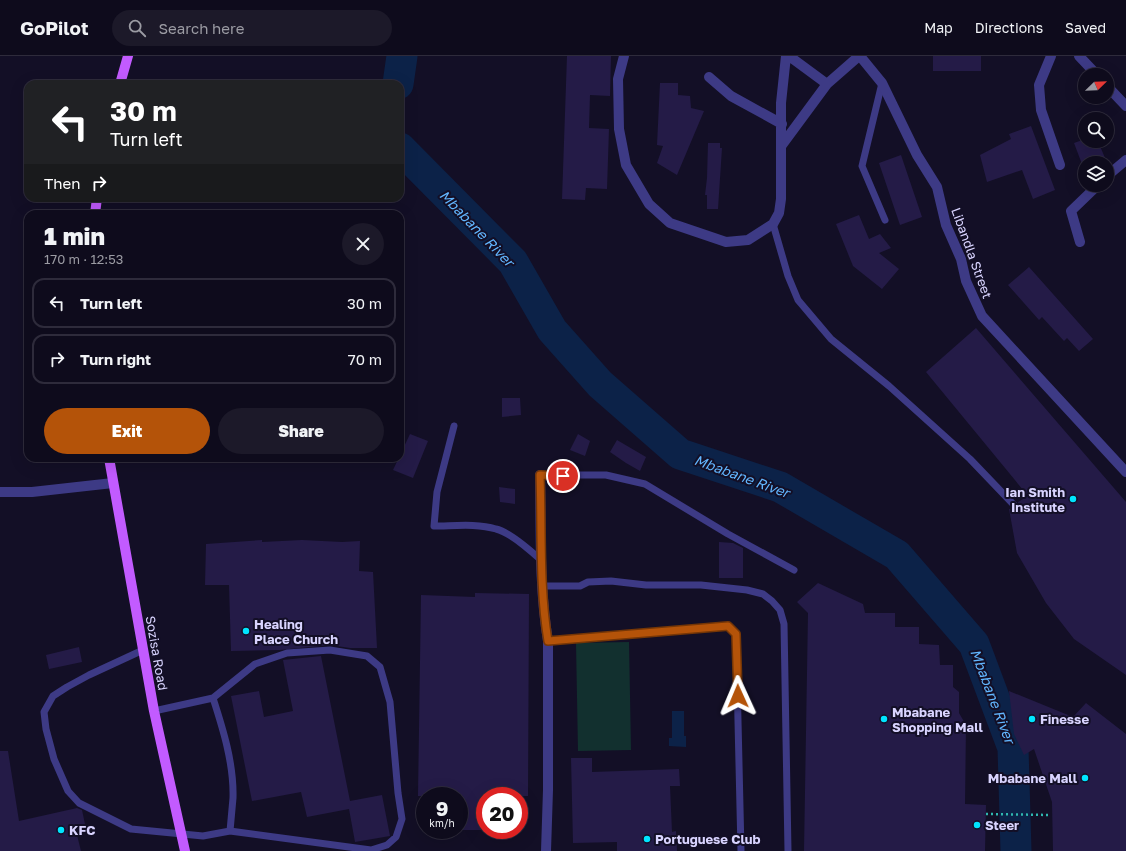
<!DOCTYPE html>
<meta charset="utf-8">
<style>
:root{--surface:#0e0b1c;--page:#1c1929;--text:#f1f3f6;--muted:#9b9ba3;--line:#2e2b3b;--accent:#b45309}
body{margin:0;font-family:"Golos Text",sans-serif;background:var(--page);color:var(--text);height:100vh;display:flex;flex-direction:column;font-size:15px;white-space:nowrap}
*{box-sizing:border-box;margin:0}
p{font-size:13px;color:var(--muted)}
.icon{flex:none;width:22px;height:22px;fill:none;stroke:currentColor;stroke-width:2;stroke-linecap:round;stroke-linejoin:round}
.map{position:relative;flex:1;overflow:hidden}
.sheet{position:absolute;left:24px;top:154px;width:380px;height:252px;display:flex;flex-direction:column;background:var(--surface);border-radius:12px;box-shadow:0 4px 16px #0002,0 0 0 1px var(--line)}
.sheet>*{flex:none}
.top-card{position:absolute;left:24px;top:24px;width:380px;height:122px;border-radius:12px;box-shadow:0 4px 16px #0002,0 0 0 1px var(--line);background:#202124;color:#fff;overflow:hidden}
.needle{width:26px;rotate:67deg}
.buttons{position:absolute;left:1078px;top:12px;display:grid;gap:8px}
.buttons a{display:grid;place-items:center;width:36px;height:36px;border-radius:50%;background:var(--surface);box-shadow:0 4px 16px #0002,0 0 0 1px var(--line);font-size:20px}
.speed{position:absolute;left:416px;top:731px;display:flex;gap:8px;font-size:20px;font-weight:700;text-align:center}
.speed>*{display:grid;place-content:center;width:52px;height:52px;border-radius:50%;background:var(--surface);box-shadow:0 4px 16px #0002,0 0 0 1px var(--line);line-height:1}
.speed small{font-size:10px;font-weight:400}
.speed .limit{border:6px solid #d22;background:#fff;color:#111}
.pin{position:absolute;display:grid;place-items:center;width:34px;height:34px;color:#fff;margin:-17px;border:2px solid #fff;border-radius:50%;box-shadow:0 1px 4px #0007}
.me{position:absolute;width:44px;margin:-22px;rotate:359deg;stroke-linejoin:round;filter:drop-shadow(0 0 3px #0008)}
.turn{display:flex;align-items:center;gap:14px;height:84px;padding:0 20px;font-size:18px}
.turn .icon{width:52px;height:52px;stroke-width:2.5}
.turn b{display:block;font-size:28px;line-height:34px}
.then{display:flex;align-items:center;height:38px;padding:0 20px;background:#0003;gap:8px;font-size:15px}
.round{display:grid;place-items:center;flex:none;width:42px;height:42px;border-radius:21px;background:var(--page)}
.overview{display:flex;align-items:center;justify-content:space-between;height:68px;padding:0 20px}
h1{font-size:24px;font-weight:800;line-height:30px}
.action{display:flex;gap:8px;margin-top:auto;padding:8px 20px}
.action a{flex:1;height:46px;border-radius:24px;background:var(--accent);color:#fff;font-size:16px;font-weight:800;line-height:46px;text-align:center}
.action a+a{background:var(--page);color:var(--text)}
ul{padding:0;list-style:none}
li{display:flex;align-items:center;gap:12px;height:50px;margin:0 8px 6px;padding:0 12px;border:2px solid var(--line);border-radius:12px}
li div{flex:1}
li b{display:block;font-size:15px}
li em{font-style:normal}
header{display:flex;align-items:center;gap:24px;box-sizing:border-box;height:56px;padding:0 20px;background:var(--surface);border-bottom:1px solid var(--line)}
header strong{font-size:19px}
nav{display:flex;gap:22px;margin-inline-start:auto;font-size:14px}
.search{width:280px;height:36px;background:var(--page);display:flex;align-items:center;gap:10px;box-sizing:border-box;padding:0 14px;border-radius:22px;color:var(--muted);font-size:15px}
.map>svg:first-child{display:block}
</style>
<header>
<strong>GoPilot</strong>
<div class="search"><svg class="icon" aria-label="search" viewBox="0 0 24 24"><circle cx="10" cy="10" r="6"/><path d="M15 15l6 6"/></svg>Search here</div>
<nav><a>Map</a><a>Directions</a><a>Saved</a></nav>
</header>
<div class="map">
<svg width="1126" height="795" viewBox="0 0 1126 795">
<rect width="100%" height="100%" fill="#130f26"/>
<path fill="#12302f" d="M 629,586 L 631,694 L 578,695 L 576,587 Z"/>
<path fill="#0c2248" d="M 672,655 L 684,655 L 684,680 L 686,680 L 686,691 L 669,690 L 669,682 L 672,682 Z"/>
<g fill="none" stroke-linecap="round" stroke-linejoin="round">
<path stroke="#0c2248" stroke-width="31" d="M 398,28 L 402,0
M 400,92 L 513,206 L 552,274 L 600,328 L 680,398 L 780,431 L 897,499 L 974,588 L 1013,692 L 1016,795"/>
</g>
<path fill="#241b47" d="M 567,0 L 611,0 L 610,40 L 590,39 L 589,72 L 609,73 L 607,133 L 586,132 L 585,144 L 562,143 Z
M 933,0 L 981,0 L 981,15 L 933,15 Z
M 660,27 L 678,27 L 678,39 L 690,40 L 691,52 L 704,55 L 677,119 L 657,107 L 663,90 L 657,89 Z
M 1031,70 L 1055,134 L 1033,143 L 1022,114 L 987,126 L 980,99 L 1011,83 L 1009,78 Z
M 1085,83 L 1085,85 L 1098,85 L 1107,107 L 1085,107 L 1085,116 L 1074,87 Z
M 708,87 L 720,87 L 720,92 L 722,92 L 718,153 L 707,153 L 707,139 L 705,139 L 707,122 Z
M 901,99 L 922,161 L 900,169 L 879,107 Z
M 859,159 L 869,183 L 880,178 L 891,192 L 879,197 L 899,213 L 882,233 L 853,210 L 836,168 Z
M 1029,211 L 1093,283 L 1079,295 L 1067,282 L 1064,285 L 1042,261 L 1039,264 L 1008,229 Z
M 976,272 L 1126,446 L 1126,619 L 1074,583 L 1046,547 L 1017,497 L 1009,453 L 1017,453 L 1018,446 L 1028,440 L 926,316 Z
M 502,342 L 520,342 L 521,359 L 502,361 Z
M 410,378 L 428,385 L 413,422 L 393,414 Z
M 578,378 L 590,385 L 585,400 L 570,394 Z
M 617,384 L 646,401 L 640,415 L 626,407 L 610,396 Z
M 499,431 L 515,433 L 515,448 L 500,446 Z
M 262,484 L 262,486 L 302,484 L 342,486 L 360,485 L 359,515 L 373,516 L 377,592 L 350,592 L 330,589 L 280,594 L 231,595 L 229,529 L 205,529 L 206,488 Z
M 719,486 L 733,487 L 743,492 L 743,522 L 719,522 Z
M 818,527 L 863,548 L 865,557 L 895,557 L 895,571 L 919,571 L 919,588 L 939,589 L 940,609 L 953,609 L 953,631 L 959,636 L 959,657 L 966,669 L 965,748 L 986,749 L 985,795 L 804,795 L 808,557 L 797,546 Z
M 475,537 L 529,538 L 528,740 L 485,740 L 485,774 L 459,774 L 459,740 L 418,740 L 421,539 L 475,541 Z
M 79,591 L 82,606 L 49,613 L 46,599 Z
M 321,600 L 350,745 L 382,739 L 390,780 L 355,786 L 349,753 L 307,761 L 301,736 L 252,745 L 231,640 L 259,635 L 264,661 L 293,655 L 283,604 Z
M 1009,635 L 1073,661 L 1086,647 L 1126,678 L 1126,795 L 1053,795 L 1052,746 L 1034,693 L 1024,699 L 1014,678 Z
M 0,695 L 8,695 L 19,765 L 77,752 L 82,754 L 86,773 L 76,775 L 81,795 L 0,795 Z
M 571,702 L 592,702 L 592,716 L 679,713 L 680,730 L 670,730 L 672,776 L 676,775 L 677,795 L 617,795 L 617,786 L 573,787 Z"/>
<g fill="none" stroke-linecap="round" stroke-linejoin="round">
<path stroke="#2fb8b0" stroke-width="2.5" stroke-dasharray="2 3" stroke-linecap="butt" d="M 986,758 L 1051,759"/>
<path stroke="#3d3a85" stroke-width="7" d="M 882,27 L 862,110 L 885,164
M 773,168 L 788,220 L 798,244 L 831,283 L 889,330 L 970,403 L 1014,449
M 454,370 L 437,436 L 434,470 C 453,470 477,467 496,473 C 510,476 531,495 542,505
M 540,419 L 606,419 L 645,428 L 728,478 L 794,514
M 543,530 L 580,530 L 588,526 L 611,525 L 646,529 L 701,529 L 747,534 L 763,538 L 772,545 L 780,554 L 784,568 L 788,795
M 548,585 L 728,570 L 736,578 L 741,795
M 143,594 L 89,619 L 67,631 L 53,640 L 44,656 L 46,673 L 54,703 L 68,735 L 79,747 L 131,773 L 203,780 L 230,775 L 371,794 L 387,789 L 396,781 L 402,763 L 398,737 L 390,646 L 380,611 L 367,600 L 330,594 L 287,597 L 255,608 L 213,642 L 154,655
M 213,642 C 223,673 234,708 233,742 C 232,753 231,764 230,775"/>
<path stroke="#3d3a85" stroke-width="10" d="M 624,0 L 618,23 L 619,73 L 626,109 L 649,148 L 670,167 L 726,186 L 748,184 L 773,168 L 779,157 L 781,143 L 781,47 L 786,0
M 789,0 L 827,28
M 860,0 L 882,27 L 917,99 L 937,131 L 946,169 L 961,203 L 966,225 L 982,260 L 1126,416
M 1051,0 L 1039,29 L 1041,54 L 1060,109
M 1079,0 L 1097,19
M 709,21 L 731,40 L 782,68
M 1107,30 L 1126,50
M 782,89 L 827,28 L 859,0
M 1107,120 L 1126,104
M 1080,186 L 1071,155 L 1098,129
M 540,419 C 541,474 539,531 548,585 L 548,734 L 546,795
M 0,436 L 32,436 L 113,427"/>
<path stroke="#c25bff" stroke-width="10" d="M 120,28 L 128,0
M 95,158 L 97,142
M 109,402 L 154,655 L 185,795"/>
</g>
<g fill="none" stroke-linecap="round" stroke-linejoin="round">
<defs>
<path id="route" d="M 563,420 L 540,419 C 542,474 539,531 548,585 L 728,570 L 736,578 L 738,640"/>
</defs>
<use href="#route" stroke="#753606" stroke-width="10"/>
<use href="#route" stroke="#b45309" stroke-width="7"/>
</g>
<g fill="#00e5ff" stroke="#130f26" stroke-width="1.5">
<circle cx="1073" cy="443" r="4"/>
<circle cx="246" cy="575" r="4"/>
<circle cx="884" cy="663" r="4"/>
<circle cx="1032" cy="663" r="4"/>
<circle cx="1085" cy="722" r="4"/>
<circle cx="977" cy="769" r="4"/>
<circle cx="61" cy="774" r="4"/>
<circle cx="647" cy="783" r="4"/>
</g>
<g text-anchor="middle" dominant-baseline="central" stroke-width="4" stroke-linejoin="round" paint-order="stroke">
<g font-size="13" fill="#d9d4ff" stroke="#130f26">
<text transform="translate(972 197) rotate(70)">Libandla Street</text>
<text transform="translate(157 597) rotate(80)">Sozisa Road</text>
</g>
<g font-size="13" font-weight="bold" fill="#d9d4ff" stroke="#130f26" text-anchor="start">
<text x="1065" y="436" text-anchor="end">Ian Smith<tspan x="1065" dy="15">Institute</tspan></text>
<text x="254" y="568">Healing<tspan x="254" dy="15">Place Church</tspan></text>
<text x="892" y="656">Mbabane<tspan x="892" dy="15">Shopping Mall</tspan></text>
<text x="1040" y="663">Finesse</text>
<text x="1077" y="722" text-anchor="end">Mbabane Mall</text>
<text x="985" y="769">Steer</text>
<text x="69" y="774">KFC</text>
<text x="655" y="783">Portuguese Club</text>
</g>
<g font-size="14" font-style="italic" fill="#62b6ff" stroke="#130f26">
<text transform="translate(477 172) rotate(46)">Mbabane River</text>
<text transform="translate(742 420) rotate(20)">Mbabane River</text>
<text transform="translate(993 640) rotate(69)">Mbabane River</text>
</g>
</g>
</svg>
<div class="buttons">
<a><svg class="needle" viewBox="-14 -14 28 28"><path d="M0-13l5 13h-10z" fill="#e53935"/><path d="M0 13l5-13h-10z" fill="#9b9ba3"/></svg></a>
<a><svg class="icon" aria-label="search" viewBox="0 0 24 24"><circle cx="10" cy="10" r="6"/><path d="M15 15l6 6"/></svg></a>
<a><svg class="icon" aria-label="layers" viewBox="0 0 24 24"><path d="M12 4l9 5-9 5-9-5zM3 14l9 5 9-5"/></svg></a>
</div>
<div class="speed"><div>9<small>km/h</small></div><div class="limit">20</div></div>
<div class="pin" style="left:563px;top:420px;background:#d93025"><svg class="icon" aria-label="arrive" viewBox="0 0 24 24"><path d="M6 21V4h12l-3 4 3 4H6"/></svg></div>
<svg class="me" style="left:738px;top:640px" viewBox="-20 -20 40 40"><path d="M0-17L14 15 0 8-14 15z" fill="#b45309" stroke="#fff" stroke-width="4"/></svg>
<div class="top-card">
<div class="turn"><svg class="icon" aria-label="left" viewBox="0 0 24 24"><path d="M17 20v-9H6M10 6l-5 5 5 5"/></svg><div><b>30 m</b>Turn left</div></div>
<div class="then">Then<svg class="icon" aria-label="right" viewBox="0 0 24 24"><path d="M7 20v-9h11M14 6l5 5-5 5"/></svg></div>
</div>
<section class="sheet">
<div class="overview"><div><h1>1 min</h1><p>170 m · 12:53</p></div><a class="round"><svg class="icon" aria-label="close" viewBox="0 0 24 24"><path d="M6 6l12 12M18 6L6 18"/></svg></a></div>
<ul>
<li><svg class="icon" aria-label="left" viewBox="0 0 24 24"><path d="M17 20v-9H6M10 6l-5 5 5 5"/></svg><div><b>Turn left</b></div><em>30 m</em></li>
<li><svg class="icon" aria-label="right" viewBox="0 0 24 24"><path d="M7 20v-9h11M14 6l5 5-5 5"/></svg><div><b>Turn right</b></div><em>70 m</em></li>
</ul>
<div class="action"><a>Exit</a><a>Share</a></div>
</section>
</div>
